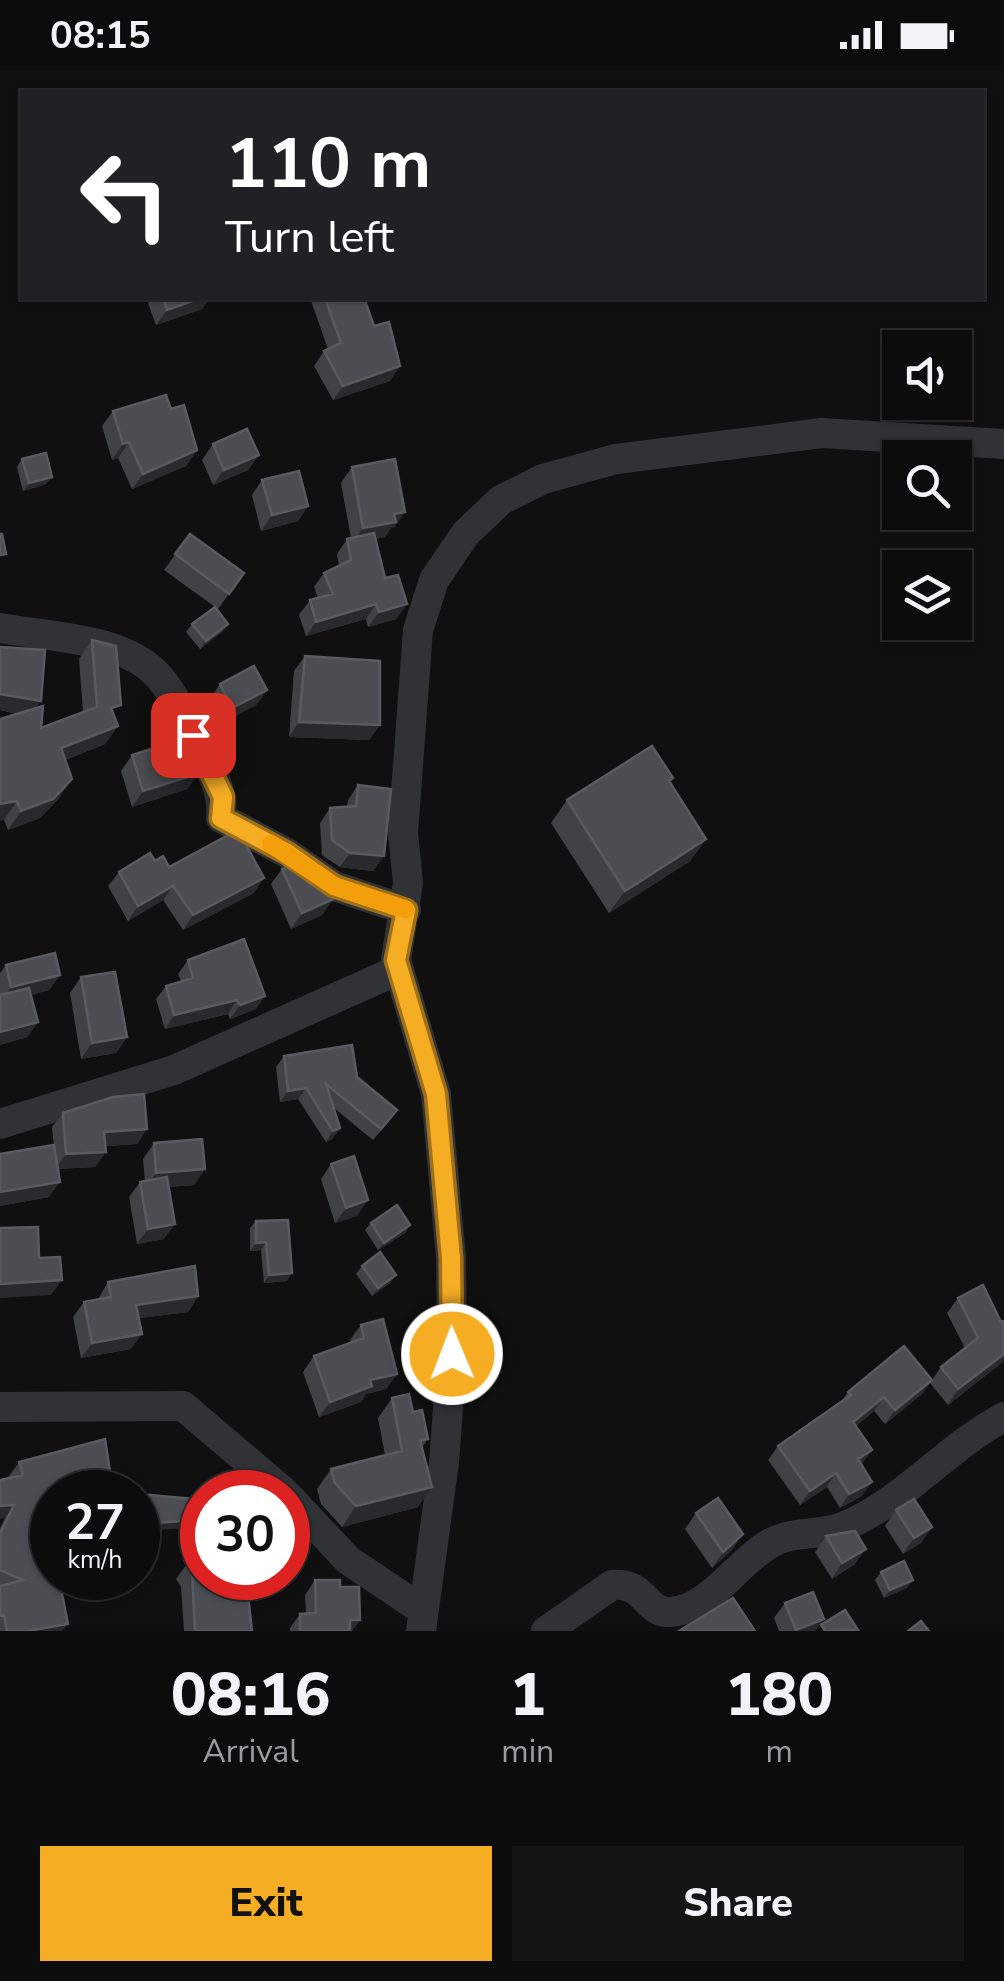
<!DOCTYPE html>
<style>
:root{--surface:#0c0c0d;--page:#151516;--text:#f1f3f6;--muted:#9a9b9d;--line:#2c2c2e;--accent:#f5ad24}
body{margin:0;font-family:"Nunito Sans",sans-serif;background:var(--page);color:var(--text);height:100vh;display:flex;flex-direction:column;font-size:38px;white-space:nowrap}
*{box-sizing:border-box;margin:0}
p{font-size:32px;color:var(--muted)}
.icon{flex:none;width:55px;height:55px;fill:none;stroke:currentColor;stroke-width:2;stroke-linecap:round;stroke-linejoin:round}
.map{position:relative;height:1561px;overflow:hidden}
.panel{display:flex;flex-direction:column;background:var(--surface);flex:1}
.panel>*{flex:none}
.banner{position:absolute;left:20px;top:20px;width:965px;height:210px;border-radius:0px;box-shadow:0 2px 8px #0004,0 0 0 2px var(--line);background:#202124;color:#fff;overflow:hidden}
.controls{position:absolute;left:882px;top:260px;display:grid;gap:20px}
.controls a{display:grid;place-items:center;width:90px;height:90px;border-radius:0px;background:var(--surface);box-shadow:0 2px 8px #0004,0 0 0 2px var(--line);font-size:50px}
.speed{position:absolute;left:30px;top:1400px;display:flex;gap:20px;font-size:50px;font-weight:700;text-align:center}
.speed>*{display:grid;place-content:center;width:130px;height:130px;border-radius:50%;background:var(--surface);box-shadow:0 2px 8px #0004,0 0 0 2px var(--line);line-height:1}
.speed small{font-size:25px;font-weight:400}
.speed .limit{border:15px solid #d22;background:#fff;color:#111}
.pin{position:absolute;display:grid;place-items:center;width:85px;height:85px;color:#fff;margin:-42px;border-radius:20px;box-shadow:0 5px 15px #0006}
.me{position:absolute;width:110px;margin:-55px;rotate:359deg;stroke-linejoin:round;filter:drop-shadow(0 0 8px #0008)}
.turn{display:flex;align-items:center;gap:35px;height:210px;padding:0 40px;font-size:45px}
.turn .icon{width:130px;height:130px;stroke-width:2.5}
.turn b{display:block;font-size:70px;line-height:85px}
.eta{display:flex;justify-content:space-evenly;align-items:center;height:170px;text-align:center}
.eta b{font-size:60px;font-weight:800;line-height:70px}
.primary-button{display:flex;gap:20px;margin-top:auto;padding:20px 40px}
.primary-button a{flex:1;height:115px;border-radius:0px;background:var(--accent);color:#111;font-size:40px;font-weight:800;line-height:115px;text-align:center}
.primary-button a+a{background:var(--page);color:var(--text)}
.status{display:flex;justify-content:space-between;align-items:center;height:70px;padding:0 50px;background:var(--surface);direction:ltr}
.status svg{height:28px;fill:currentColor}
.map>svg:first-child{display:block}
</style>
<div class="status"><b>08:15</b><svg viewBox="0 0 49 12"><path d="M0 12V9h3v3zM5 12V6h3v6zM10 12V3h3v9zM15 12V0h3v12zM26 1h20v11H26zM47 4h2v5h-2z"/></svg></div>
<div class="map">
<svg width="1004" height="1561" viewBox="0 0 1004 1561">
<rect width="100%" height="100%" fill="#101011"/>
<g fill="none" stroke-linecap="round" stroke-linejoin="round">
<path stroke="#313236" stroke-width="30" d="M 0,558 C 49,567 126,567 160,608 C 177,628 187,653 198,676 C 211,701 224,720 221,748 L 287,783 L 334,816 L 406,840
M 0,1054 L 174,1000 L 398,900
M 0,1337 L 183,1336 L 284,1422
M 288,1426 L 348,1490 L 421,1539
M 421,1561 L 444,1392 L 452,1284 L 451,1188 L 436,1024 L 396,890 L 408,813 L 403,763 L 418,560 L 434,510 L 466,463 L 501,430 L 543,409 L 616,389 L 822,363 L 1004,374
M 546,1561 L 612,1515 C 645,1511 646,1544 670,1542 C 710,1540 738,1491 771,1473 C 795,1460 822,1466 845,1456 C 906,1430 947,1377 1004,1347"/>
</g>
<path fill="#414246" d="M 152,228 L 210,228 L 202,239 L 156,255 L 148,233 Z
M 310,228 L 364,228 L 390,311 L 333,330 L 314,296 L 324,281 L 328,279 Z
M 171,339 L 197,380 L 186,396 L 132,419 L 118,388 L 112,390 L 102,356 L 113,341 Z
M 213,374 L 259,385 L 248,400 L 213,415 L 202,390 Z
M 22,389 L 46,414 L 23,421 L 17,397 Z
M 352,397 L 394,458 L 391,458 L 385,467 L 375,469 L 385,508 L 407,534 L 396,549 L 368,557 L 366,549 L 306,566 L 299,545 L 310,530 L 318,528 L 314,517 L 324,503 L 339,496 L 337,484 L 347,469 L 351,468 L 341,413 Z
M 262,410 L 308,436 L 298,451 L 261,461 L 252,425 Z
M 190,464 L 244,503 L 218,539 L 215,537 L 228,554 L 222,562 L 200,579 L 186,562 L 192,554 L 215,537 L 164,500 Z
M 92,570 L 118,656 L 105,674 L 65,690 L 59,728 L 40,748 L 8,760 L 4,750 L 18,644 L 0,640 L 0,577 L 35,638 L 41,658 L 83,642 L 79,589 Z
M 305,586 L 380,655 L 369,670 L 289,667 L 294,601 Z
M 220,614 L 267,620 L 256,635 L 222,653 L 209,630 Z
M 132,685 L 198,704 L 187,719 L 132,737 L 121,701 Z
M 673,708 L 670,712 L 706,769 L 690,791 L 609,843 L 551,753 L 567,730 Z
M 358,715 L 384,786 L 373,801 L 340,797 L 322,785 L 320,753 L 330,738 L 347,737 L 348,730 Z
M 155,791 L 169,797 L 254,823 L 183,860 L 163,830 L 128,851 L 108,816 L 119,802 Z
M 282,799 L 333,829 L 322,845 L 291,859 L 271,814 Z
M 188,890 L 256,939 L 230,949 L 228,944 L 165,959 L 156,929 L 166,916 L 181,911 L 178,904 Z
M 6,895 L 60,905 L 49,920 L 31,925 L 38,952 L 27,967 L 0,975 L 0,903 Z
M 81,907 L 127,967 L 116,983 L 81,989 L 70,923 Z
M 284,986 L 357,1007 L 389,1051 L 373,1070 L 334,1038 L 340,1058 L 332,1069 L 326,1072 L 298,1029 L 280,1032 L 276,997 Z
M 63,1043 L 147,1059 L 137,1074 L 105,1076 L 106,1082 L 95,1097 L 58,1099 L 49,1127 L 0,1136 L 0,1084 L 54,1077 L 52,1057 Z
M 154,1073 L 205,1099 L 194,1115 L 168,1117 L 164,1169 L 137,1174 L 129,1127 L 140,1112 L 145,1111 L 143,1089 Z
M 331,1094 L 357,1146 L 335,1153 L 321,1109 Z
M 256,1151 L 287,1211 L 264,1213 L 261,1180 L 250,1181 L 250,1158 Z
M 371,1153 L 410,1155 L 405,1163 L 378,1180 L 365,1160 Z
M 362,1196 L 396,1205 L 390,1213 L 372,1226 L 356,1204 Z
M 108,1212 L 198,1226 L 188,1242 L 139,1248 L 131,1279 L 81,1288 L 73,1247 L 84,1232 L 98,1229 Z
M 958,1228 L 1001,1252 L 1004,1251 L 1004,1291 L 948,1335 L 930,1313 L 941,1297 L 965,1278 L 947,1243 Z
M 361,1255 L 397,1304 L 386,1319 L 366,1324 L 361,1332 L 319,1347 L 303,1302 L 314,1286 L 350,1273 L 350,1270 Z
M 848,1322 L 922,1324 L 885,1354 L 874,1341 L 856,1356 L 861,1394 L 862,1426 L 840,1438 L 827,1417 L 800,1435 L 768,1390 L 778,1376 L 841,1332 Z
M 392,1328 L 413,1342 L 428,1369 L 422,1377 L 418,1437 L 342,1457 L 321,1434 L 317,1419 L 331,1399 L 385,1385 L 378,1348 Z
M 19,1392 L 102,1421 L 119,1422 L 52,1422 L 52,1508 L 103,1516 L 62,1521 L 62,1561 L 0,1561 L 0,1458 L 5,1448 L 9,1406 Z
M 896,1440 L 932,1457 L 921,1473 L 903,1484 L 885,1456 Z
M 696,1443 L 732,1480 L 712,1498 L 685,1459 Z
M 826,1466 L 855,1494 L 832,1509 L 815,1482 Z
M 187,1494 L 252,1561 L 184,1561 L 181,1517 L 176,1509 Z
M 881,1502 L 907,1518 L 884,1528 L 875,1510 Z
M 315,1510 L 340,1517 L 360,1550 L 352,1561 L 290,1561 L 290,1558 L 300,1544 L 306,1544 L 305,1525 Z
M 785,1533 L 824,1549 L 815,1561 L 779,1561 L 774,1548 Z"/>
<path fill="#292a2c" d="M 201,228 L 210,228 L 202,239 L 156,255 L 167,240 Z
M 400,296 L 390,311 L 333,330 L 343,316 Z
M 129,372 L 118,388 L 112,390 L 123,374 Z
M 197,380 L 186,396 L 132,419 L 143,404 Z
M 259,385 L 248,400 L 213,415 L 224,400 Z
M 52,407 L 46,414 L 23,421 L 29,413 Z
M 308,436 L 298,451 L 261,461 L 272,445 Z
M 405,442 L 394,458 L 391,458 L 385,467 L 352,474 L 363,458 L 394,444 Z
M 376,534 L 366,549 L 306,566 L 316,552 Z
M 407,534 L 396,549 L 368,557 L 379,542 Z
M 228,554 L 222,562 L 200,579 L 206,571 Z
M 267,620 L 256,635 L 222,653 L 232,638 Z
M 0,624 L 41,631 L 30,646 L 0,640 Z
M 299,652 L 380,655 L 369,670 L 289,667 Z
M 118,656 L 105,674 L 47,696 L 61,678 Z
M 198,704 L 187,719 L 132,737 L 143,721 Z
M 72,709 L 59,728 L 40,748 L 8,760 L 21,741 Z
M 17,731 L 4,750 L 0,751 L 0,734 Z
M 706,769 L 690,791 L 609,843 L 625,821 Z
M 350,783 L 384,786 L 373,801 L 340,797 Z
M 264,808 L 254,823 L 183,860 L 193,845 Z
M 173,816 L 163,830 L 128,851 L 138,836 Z
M 333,829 L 322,845 L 291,859 L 302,843 Z
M 60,905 L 49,920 L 0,932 L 11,917 Z
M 265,926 L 256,939 L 230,949 L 240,935 Z
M 237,930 L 228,944 L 165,959 L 174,945 Z
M 38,952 L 27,967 L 0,975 L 0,962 Z
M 127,967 L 116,983 L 81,989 L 92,973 Z
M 306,1018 L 298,1029 L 280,1032 L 288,1021 Z
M 340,1058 L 332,1069 L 326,1072 L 333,1061 Z
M 147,1059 L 137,1074 L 94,1077 L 104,1062 Z
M 106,1082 L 95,1097 L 55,1099 L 66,1084 Z
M 205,1099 L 194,1115 L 145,1119 L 156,1103 Z
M 60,1112 L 49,1127 L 0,1136 L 0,1122 Z
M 368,1130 L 357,1146 L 335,1153 L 346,1138 Z
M 175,1154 L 164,1169 L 137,1174 L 148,1159 Z
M 410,1155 L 405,1163 L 378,1180 L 384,1173 Z
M 266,1172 L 261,1180 L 250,1181 L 256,1173 Z
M 292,1203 L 287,1211 L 264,1213 L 269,1205 Z
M 396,1205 L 390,1213 L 372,1226 L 378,1218 Z
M 62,1210 L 51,1225 L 0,1228 L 0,1214 Z
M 198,1226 L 188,1242 L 126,1250 L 136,1235 Z
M 142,1264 L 131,1279 L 81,1288 L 92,1273 Z
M 1004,1284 L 1004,1291 L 948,1335 L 958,1319 Z
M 397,1304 L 386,1319 L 366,1324 L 361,1332 L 319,1347 L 330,1332 L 370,1310 Z
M 932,1310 L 922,1324 L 885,1354 L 895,1340 Z
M 884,1327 L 874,1341 L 843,1366 L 853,1352 Z
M 872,1380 L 862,1394 L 848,1403 L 858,1389 Z
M 836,1403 L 827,1417 L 800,1435 L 810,1421 Z
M 111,1408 L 102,1422 L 62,1422 Z
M 872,1412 L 862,1426 L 840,1438 L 849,1424 Z
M 432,1417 L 418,1437 L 342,1457 L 356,1436 Z
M 14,1435 L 5,1448 L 0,1449 L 0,1436 Z
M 196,1450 L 190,1458 L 138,1461 L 139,1454 Z
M 932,1457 L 921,1473 L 903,1484 L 914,1468 Z
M 743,1464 L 732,1480 L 712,1498 L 723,1482 Z
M 866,1479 L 855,1494 L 832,1509 L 842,1493 Z
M 71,1508 L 109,1508 L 103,1516 L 50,1522 L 59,1509 Z
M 913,1510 L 907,1518 L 884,1528 L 890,1520 Z
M 824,1549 L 815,1561 L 795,1561 L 796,1560 Z
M 350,1550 L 360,1550 L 352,1561 L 342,1561 Z
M 68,1554 L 62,1561 L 27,1561 Z"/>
<path fill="#4b4d52" stroke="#595b61" stroke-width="2.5" d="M 163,228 L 201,228 L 167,240 Z
M 325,228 L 364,228 L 374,256 L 389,252 L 400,296 L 343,316 L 324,281 L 341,273 Z
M 166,325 L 171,339 L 184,335 L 197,380 L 143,404 L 129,372 L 123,374 L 113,341 Z
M 247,359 L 259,385 L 224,400 L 213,374 Z
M 46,383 L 52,407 L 29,413 L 22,389 Z
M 395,389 L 405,442 L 394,444 L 396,452 L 363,458 L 352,397 Z
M 299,401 L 308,436 L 272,445 L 262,410 Z
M 374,463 L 385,508 L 398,505 L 407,534 L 379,542 L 376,534 L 316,552 L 310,530 L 333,524 L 324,503 L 351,490 L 347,469 Z
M 0,464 L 2,464 L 6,484 L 0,485 Z
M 190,464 L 244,503 L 229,524 L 175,484 Z
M 215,537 L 228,554 L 206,571 L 192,554 Z
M 92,570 L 116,576 L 121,635 L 111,638 L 118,656 L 61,678 L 72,709 L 53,729 L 21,741 L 17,731 L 0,734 L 0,649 L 43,636 L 41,658 L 97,637 Z
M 0,577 L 45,580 L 41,631 L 0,624 Z
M 305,586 L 380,591 L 380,655 L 299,652 Z
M 254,596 L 267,620 L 232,638 L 220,614 Z
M 186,668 L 198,704 L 143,721 L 132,685 Z
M 652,676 L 673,708 L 669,711 L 706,769 L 625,821 L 567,730 Z
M 358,715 L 391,719 L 384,786 L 350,783 L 332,770 L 330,738 L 356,736 Z
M 238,760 L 264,808 L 193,845 L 173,816 L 138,836 L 119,802 L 150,783 L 155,791 L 163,786 L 169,797 Z
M 299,791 L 324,809 L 333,829 L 302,843 L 282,799 Z
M 244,869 L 265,926 L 240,935 L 237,930 L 174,945 L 166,916 L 193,908 L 188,890 Z
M 55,883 L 60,905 L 11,917 L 6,895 Z
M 115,902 L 127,967 L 92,973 L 81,907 Z
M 29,918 L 38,952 L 0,962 L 0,925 Z
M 352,975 L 357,1007 L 397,1040 L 381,1059 L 326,1014 L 340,1058 L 333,1061 L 306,1018 L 288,1021 L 284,986 Z
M 144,1024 L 147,1059 L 104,1062 L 106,1082 L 66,1084 L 63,1043 L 113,1027 Z
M 202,1069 L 205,1099 L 156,1103 L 154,1073 Z
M 54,1075 L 60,1112 L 0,1122 L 0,1084 Z
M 354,1086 L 368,1130 L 346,1138 L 331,1094 Z
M 167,1107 L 175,1154 L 148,1159 L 140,1112 Z
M 397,1135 L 410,1155 L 384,1173 L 371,1153 Z
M 288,1150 L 292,1203 L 269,1205 L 266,1172 L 256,1173 L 256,1151 Z
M 38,1157 L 39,1188 L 60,1187 L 62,1210 L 0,1214 L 0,1158 Z
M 380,1182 L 396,1205 L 378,1218 L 362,1196 Z
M 195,1196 L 198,1226 L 136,1235 L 142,1264 L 92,1273 L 84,1232 L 111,1227 L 108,1212 Z
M 983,1215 L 1001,1252 L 1004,1251 L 1004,1284 L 958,1319 L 941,1297 L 978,1268 L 958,1228 Z
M 383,1249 L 397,1304 L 370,1310 L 372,1316 L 330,1332 L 314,1286 L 364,1268 L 361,1255 Z
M 904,1276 L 932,1310 L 895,1340 L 884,1327 L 853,1352 L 872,1380 L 858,1389 L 872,1412 L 849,1424 L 836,1403 L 810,1421 L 778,1376 L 851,1325 L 848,1322 Z
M 409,1324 L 413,1342 L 422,1340 L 428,1369 L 420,1370 L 432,1417 L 356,1436 L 335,1413 L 331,1399 L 402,1381 L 392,1328 Z
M 105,1369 L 111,1408 L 62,1422 L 52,1422 L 52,1425 L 49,1426 L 52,1439 L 52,1508 L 71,1508 L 59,1509 L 68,1554 L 27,1561 L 7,1561 L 4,1545 L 0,1546 L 0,1516 L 23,1510 L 0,1500 L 0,1464 L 14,1435 L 0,1436 L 0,1410 L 23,1405 L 19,1392 Z
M 138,1424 L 194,1429 L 196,1450 L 139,1454 L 139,1462 L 138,1462 Z
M 718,1428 L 743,1464 L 723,1482 L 696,1443 Z
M 914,1429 L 932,1457 L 914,1468 L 896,1440 Z
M 855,1461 L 866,1479 L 842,1493 L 826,1466 Z
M 199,1481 L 202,1481 L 202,1508 L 246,1508 L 252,1561 L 195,1561 L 192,1502 L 187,1494 Z
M 904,1491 L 913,1510 L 890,1520 L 881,1502 Z
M 315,1510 L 340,1510 L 340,1517 L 359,1517 L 360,1550 L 350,1550 L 350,1561 L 300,1561 L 300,1544 L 316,1543 Z
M 813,1522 L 824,1549 L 796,1560 L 785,1533 Z
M 733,1528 L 755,1561 L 679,1561 Z
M 845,1540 L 858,1560 L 825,1561 L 821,1555 Z
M 921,1551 L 929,1561 L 908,1561 Z"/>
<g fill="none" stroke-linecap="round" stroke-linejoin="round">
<defs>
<path id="route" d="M 193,665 L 223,727 L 221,748 L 287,783 L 334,816 L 406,840 L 396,890 L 436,1024 L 451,1188 L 452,1284"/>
</defs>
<use href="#route" stroke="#9f7017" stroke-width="25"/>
<use href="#route" stroke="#f5ad24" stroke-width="18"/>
<path stroke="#f59e0b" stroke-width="18" d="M 271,774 L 334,816 L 405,839"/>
</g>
</svg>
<div class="controls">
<a><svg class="icon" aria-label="sound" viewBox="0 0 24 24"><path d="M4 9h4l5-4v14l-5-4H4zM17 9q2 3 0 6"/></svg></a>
<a><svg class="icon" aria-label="search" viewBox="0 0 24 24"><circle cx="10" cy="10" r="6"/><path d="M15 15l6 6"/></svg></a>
<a><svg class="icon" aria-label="layers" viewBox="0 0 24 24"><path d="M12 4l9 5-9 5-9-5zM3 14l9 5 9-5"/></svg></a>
</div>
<div class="speed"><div>27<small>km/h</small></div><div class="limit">30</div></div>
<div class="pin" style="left:193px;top:665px;background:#d93025"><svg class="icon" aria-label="arrive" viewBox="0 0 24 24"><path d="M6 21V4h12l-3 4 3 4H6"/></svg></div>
<svg class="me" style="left:452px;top:1284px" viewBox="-20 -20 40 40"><circle r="17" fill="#f5ad24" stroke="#fff" stroke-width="3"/><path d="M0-11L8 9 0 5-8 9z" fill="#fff"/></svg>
<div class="banner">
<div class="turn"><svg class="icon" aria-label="left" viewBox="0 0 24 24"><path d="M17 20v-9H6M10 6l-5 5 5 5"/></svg><div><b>110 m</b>Turn left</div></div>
</div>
</div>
<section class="panel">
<div class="eta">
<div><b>08:16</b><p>Arrival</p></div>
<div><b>1</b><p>min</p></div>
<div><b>180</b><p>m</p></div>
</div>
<div class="primary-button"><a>Exit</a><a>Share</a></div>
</section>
